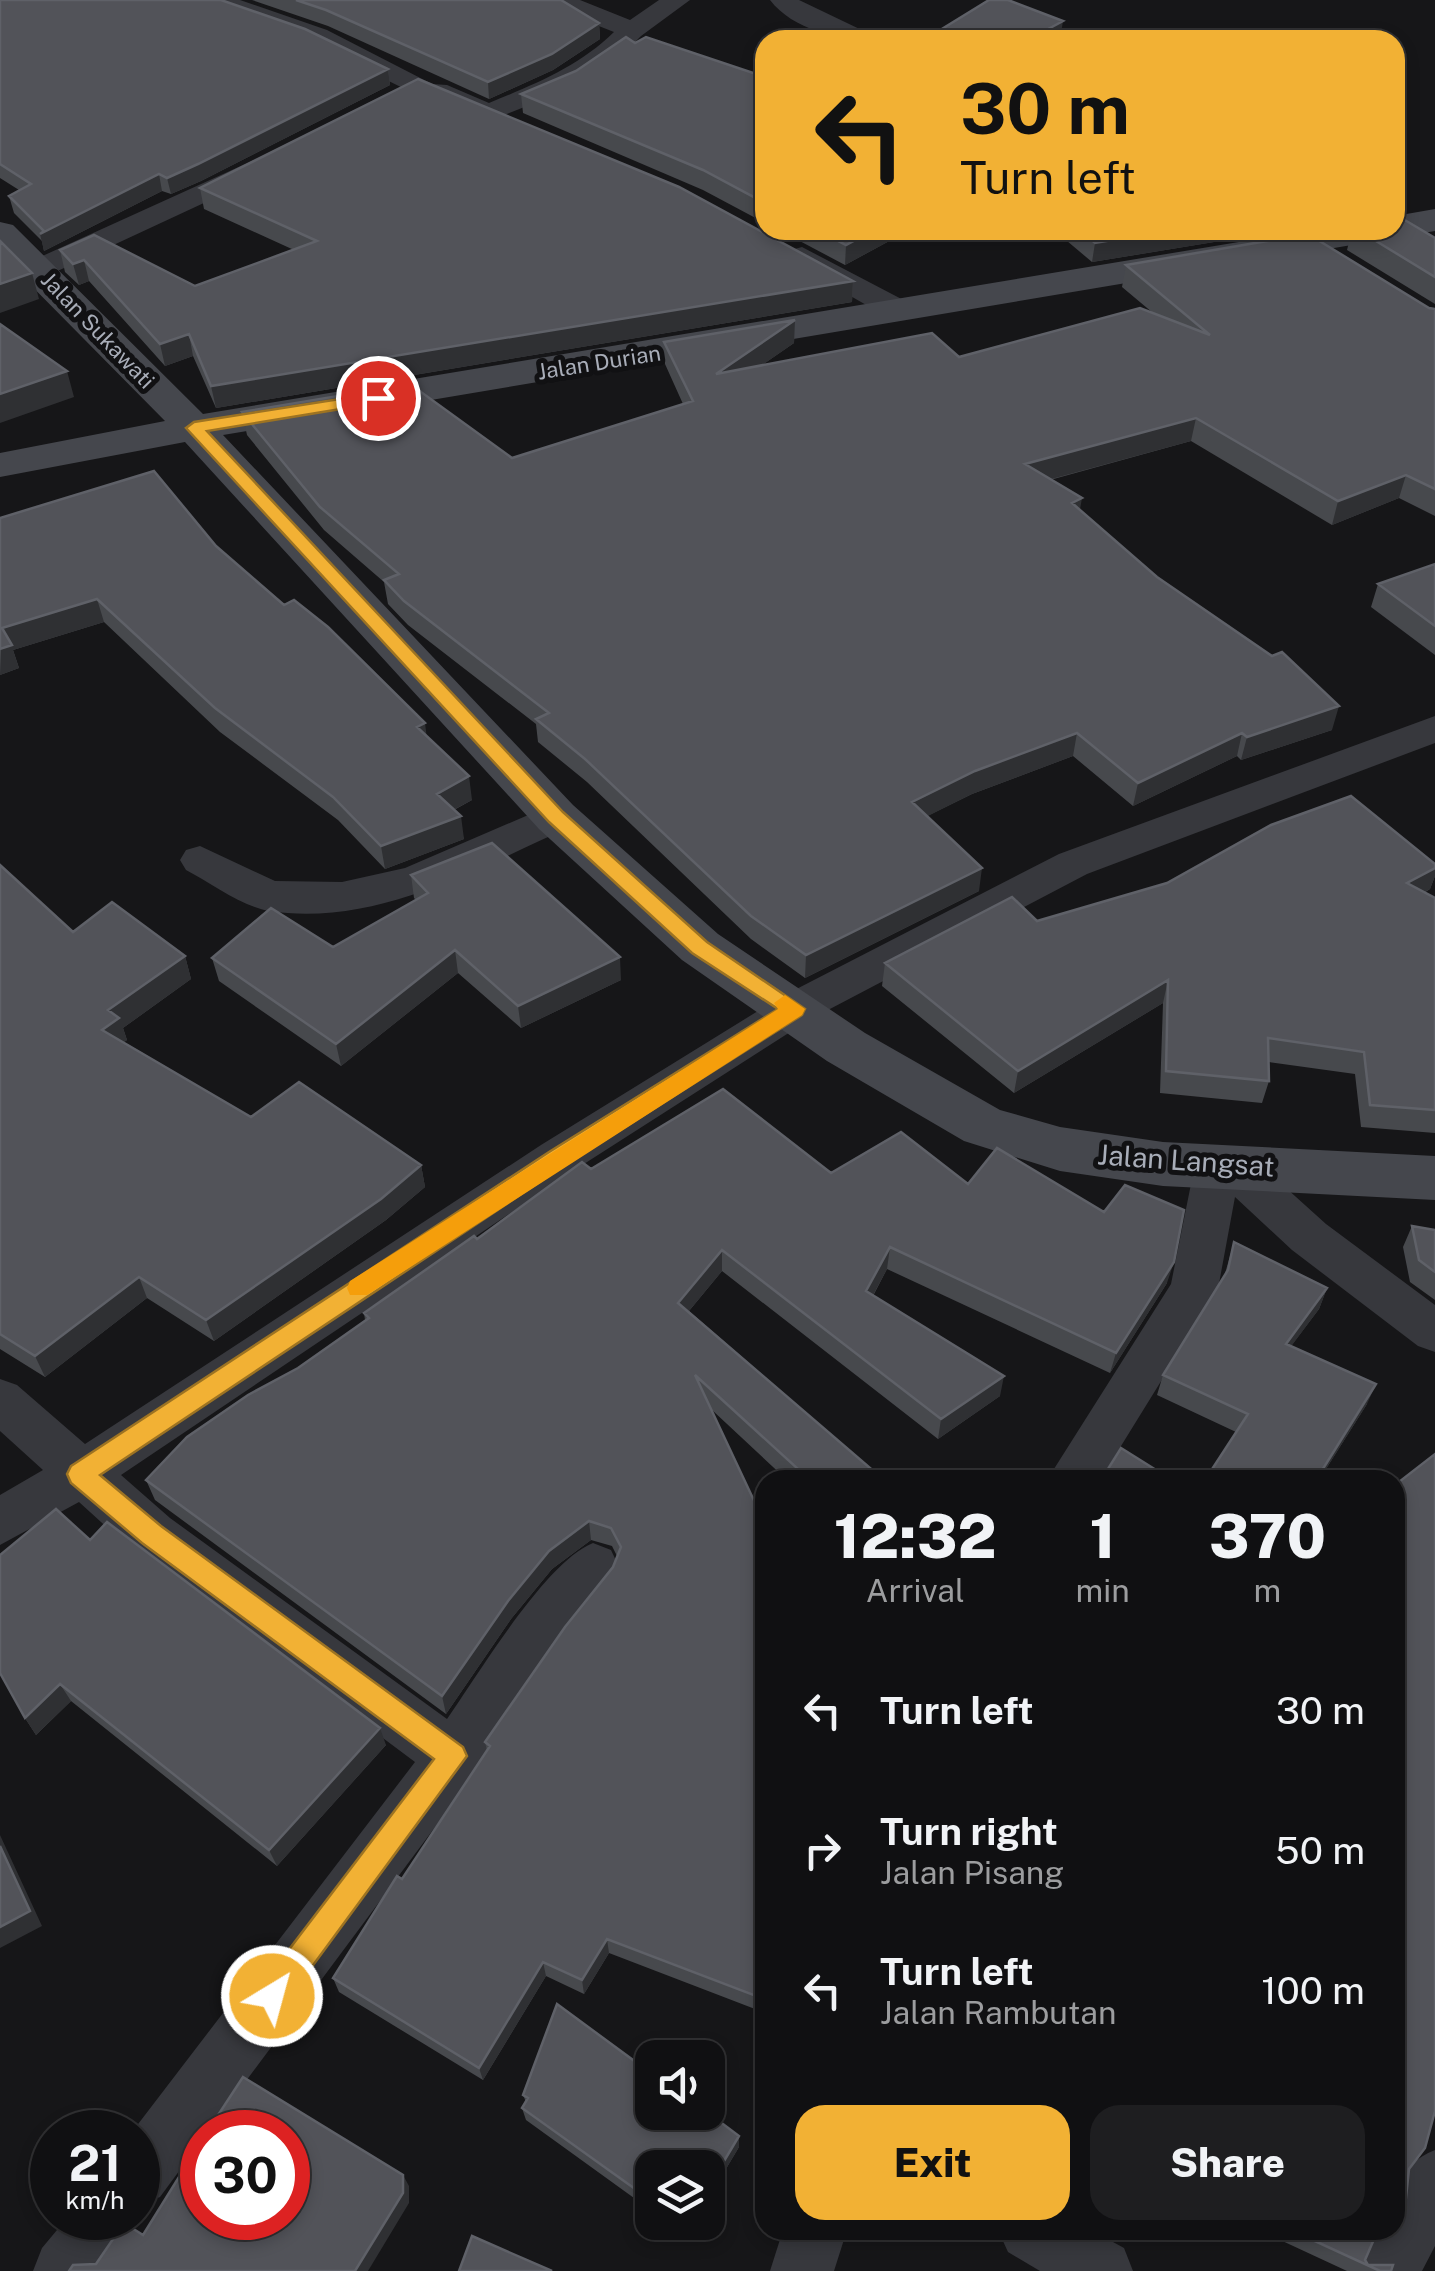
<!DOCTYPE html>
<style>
:root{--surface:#101012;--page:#1e1e20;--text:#f1f3f6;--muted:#9c9d9f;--line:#303032;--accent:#f2b134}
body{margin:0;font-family:"Public Sans",sans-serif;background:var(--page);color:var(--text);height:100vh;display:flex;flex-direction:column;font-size:38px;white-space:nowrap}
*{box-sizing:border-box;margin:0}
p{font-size:32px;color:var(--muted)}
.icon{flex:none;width:55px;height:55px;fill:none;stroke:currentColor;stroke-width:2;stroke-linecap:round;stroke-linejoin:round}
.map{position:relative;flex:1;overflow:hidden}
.sheet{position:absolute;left:755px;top:1470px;width:650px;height:770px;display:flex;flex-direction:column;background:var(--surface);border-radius:30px;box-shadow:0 5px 15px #0003,0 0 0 2px var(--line)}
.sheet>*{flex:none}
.guide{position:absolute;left:755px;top:30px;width:650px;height:210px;border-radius:30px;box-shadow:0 5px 15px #0003,0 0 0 2px var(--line);background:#f2b134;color:#111;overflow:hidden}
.tools{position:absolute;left:635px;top:2040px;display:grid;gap:20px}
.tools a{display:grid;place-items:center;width:90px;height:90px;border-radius:20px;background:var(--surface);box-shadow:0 5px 15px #0003,0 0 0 2px var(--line);font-size:50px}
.speed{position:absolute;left:30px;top:2110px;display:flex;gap:20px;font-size:50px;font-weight:700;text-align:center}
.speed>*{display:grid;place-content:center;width:130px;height:130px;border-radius:50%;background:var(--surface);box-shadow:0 5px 15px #0003,0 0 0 2px var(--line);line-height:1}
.speed small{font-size:25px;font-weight:400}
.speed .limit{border:15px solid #d22;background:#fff;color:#111}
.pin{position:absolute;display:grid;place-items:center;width:85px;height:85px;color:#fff;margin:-42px;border:5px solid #fff;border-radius:50%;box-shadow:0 2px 10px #0007}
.me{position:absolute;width:110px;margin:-55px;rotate:37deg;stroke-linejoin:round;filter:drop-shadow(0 0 8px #0008)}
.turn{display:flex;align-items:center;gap:35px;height:210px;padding:0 40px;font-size:45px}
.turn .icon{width:130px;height:130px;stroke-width:2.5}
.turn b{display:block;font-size:70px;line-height:85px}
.eta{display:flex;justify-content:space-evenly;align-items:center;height:170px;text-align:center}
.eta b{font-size:60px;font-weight:800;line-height:70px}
.button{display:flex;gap:20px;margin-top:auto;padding:20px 40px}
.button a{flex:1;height:115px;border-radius:30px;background:var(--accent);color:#111;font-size:40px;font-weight:800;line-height:115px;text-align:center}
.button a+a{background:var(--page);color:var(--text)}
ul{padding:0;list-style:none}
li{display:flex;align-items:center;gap:30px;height:140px;padding:0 40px}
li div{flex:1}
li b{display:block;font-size:38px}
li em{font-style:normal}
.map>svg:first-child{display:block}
</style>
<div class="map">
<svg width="1435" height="2271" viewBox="0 0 1435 2271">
<rect width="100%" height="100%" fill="#161618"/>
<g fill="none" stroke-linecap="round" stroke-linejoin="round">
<path fill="#37383d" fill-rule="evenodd" d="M 202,0 L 240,0 L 327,30 L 432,84 L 447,85 L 489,103 C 535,84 578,67 614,32 L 548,6 L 544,0 L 580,0 L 630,20 L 659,0 L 690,0 L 641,36 L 615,62 L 575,87 L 489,121 L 427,97 L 424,92 L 409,91 L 309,42 L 206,6 Z
M 770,0 L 799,0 L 870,34 L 874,40 C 839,40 793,30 770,0 Z
M 254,160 L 264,163 L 268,169 L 264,175 L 49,275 L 27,275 L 23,269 L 27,263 Z
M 802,247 L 911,304 L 916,311 L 911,318 L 889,318 L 791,262 L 787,256 L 791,250 Z
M 1435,716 L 1435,743 L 1087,874 L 809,1020 L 573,1171 L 121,1475 L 170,1518 L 447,1719 C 478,1675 546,1561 593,1543 L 611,1550 L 619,1567 L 611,1584 L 564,1643 L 473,1776 L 208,2132 L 202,2132 L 202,2140 L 160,2197 L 138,2206 L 138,2132 L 132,2132 L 415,1762 L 134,1552 L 79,1502 L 0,1545 L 0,1495 L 43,1470 L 0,1431 L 0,1379 L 17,1385 L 85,1444 L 541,1145 L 779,998 L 1059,854 Z
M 556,803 L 570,807 L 576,817 L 570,827 C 476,869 376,927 269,911 C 241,906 211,883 186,870 L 180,860 L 186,850 L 200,846 L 275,881 L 342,882 L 405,868 Z
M 1218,1146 L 1255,1160 L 1326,1224 L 1435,1305 L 1435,1352 L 1418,1346 L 1292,1250 L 1235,1197 L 1218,1289 L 1100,1480 L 1047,1480 L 1171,1284 L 1195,1164 L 1202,1151 Z
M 1435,2150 L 1435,2246 L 1422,2271 L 1356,2271 L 1375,2230 L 1395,2230 C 1395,2191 1396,2166 1435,2150 Z
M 67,2218 L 138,2218 L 128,2240 L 105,2271 L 33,2271 L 42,2248 Z
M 783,2230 L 847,2230 L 834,2271 L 770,2271 Z
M 998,2230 L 1091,2230 L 1124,2248 L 1133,2271 L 1040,2271 L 1008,2252 Z"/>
<path fill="#45474d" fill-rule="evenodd" d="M 1435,209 L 1435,231 L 223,435 L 573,805 L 718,934 L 865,1033 L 1000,1110 L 1060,1127 L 1163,1142 L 1435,1156 L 1435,1200 L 1163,1186 L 1060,1171 L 964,1141 L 827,1061 L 682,960 L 539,829 L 185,442 L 0,477 L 0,453 L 165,421 L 0,254 L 0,222 L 13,225 L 203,414 L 1311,230 L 1395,230 L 1395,216 Z"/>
</g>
<path fill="#47494d" d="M 0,0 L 388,69 L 390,85 L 201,181 L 171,194 L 162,191 L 44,251 L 42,241 L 14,213 L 9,196 L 19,190 L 0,178 Z
M 252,0 L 561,0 L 599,23 L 600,39 L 553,70 L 489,99 L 328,26 Z
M 635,43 L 765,77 L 765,223 L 703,190 L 523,113 L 521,94 L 576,71 Z
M 200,188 L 853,281 L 852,302 L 216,408 L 193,356 L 165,366 L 89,281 L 79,285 L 65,272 L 60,250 L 195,286 L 294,250 L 204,209 Z
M 779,230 L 894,230 L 893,239 L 845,265 Z
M 1054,230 L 1288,230 L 1092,262 Z
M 1352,230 L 1395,230 L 1435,238 L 1435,304 L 1347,250 Z
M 1126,265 L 1435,309 L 1435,516 L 1399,498 L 1332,525 L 1191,441 L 1050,480 L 1080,510 L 1332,730 L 1241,760 L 1237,756 L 1133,806 L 1073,756 L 972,794 L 927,816 L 979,891 L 805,978 L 751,939 L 587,782 L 538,742 L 536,724 L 408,625 L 388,604 L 384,582 L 324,530 L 247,435 L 242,412 L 512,458 L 683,404 L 665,364 L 664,342 L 795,320 L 794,343 L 762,365 L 959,357 L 1153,313 L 1122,287 Z
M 0,518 L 216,546 L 426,736 L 472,800 L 454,810 L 464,839 L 385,869 L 338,820 L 220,732 L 104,622 L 13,650 L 19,668 L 0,675 Z
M 1435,564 L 1435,655 L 1371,607 L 1378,584 Z
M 1435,864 L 1435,876 L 1430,889 L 1424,893 L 1435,898 L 1435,1133 L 1361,1127 L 1355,1074 L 1269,1062 L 1269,1081 L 1262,1103 L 1160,1093 L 1163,1003 L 1014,1093 L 882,986 L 885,963 L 1037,921 Z
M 0,865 L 73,932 L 185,956 L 191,979 L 123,1028 L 127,1040 L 124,1042 L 251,1117 L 421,1165 L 425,1187 L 386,1220 L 214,1341 L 147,1298 L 45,1377 L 0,1349 Z
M 411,875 L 621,980 L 521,1028 L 458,973 L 341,1066 L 219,981 L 212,958 L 333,947 L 416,900 L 414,898 Z
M 591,1169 L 831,1173 L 968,1184 L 1167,1283 L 1110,1373 L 887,1269 L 873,1296 L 1000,1396 L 938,1439 L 722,1271 L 689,1311 L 884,1480 L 787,1480 L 712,1410 L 765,1983 L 755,2009 L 609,1953 L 584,1994 L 546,1976 L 483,2080 L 339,1992 L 333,1978 L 402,1879 L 487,1751 L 485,1742 L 613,1567 L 617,1556 L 612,1546 L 591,1540 L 552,1569 L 511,1619 L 446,1714 L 155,1500 L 146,1480 L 365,1320 L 364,1313 L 477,1239 Z
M 1412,1226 L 1435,1230 L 1435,1300 L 1410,1282 L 1403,1247 Z
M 1234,1242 L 1327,1288 L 1319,1309 L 1291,1346 L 1367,1404 L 1319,1480 L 1205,1480 L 1236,1432 L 1157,1395 L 1163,1375 L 1224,1277 Z
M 90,1540 L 386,1745 L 277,1866 L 71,1701 L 36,1735 L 25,1718 Z
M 523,2095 L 739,2136 L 739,2147 L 708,2199 L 708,2168 L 652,2168 L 652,2211 L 526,2120 L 522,2108 L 526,2102 Z
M 668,2222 L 693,2222 L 686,2235 Z
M 1259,2230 L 1378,2230 L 1365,2260 L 1368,2265 L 1391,2271 L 1347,2271 Z"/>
<path fill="#2f3033" d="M 1063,21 L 1060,40 L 1039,34 Z
M 599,23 L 600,39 L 553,70 L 489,99 L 488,82 Z
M 388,69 L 390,85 L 201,181 L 171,194 L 167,178 Z
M 159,174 L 162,191 L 44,251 L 40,234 Z
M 874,230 L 894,230 L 893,239 L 845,265 L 846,245 Z
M 1172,230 L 1288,230 L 1092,262 L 1095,243 Z
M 84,260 L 89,281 L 79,285 L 73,264 Z
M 32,273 L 39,299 L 0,313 L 0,284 Z
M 853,281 L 852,302 L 216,408 L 211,386 Z
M 795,320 L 794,343 L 716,397 L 716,374 Z
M 189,334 L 193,356 L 165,366 L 160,344 Z
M 67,371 L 74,397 L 0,423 L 0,394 Z
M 1196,418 L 1191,441 L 1022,487 L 1025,464 Z
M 1406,475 L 1399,498 L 1332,525 L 1338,501 Z
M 1082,498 L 1078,521 L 1072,503 Z
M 97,599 L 104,622 L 13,650 L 19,668 L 0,675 L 2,628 Z
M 1339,706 L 1332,730 L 1241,760 L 1247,737 Z
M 425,723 L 428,747 L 417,727 Z
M 1077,733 L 1073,756 L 972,794 L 910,825 L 912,802 L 975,771 Z
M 1242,733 L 1237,756 L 1133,806 L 1138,783 Z
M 469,776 L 472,800 L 440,817 L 437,794 Z
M 461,816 L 464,839 L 385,869 L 381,846 Z
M 982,868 L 979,891 L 805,978 L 806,955 Z
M 1435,868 L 1435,876 L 1430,889 L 1398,906 L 1407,883 Z
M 455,950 L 458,973 L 341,1066 L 336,1044 Z
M 185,956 L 191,979 L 123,1028 L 127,1040 L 110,1052 L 102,1030 L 108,1010 Z
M 620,957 L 621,980 L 521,1028 L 518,1006 Z
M 1168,980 L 1163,1003 L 1014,1093 L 1018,1071 Z
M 421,1165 L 425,1187 L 386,1220 L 214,1341 L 206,1320 Z
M 890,1247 L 887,1269 L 864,1312 L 866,1291 Z
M 722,1250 L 722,1271 L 679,1323 L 678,1303 Z
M 1174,1262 L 1167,1283 L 1110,1373 L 1116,1353 Z
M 139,1277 L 147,1298 L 45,1377 L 35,1356 Z
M 1327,1288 L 1319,1309 L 1278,1364 L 1286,1344 Z
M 1004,1376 L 1000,1396 L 938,1439 L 941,1419 Z
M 1376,1384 L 1367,1404 L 1319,1480 L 1316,1480 Z
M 589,1521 L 591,1540 L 552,1569 L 511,1619 L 446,1714 L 442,1696 L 508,1601 L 549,1551 Z
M 60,1684 L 71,1701 L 36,1735 L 25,1718 Z
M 380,1728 L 386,1745 L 277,1866 L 269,1850 Z
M 0,1835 L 42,1926 L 0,1948 Z
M 607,1939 L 609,1953 L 584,1994 L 582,1980 Z
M 543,1962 L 546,1976 L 483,2080 L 479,2068 Z
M 765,1971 L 765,1983 L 755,2009 L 756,1996 Z
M 739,2136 L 739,2147 L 708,2199 L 708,2188 Z
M 403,2175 L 409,2186 L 409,2203 L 368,2271 L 355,2271 Z
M 687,2222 L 693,2222 L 686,2235 L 685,2225 Z"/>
<path fill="#525359" stroke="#5f6168" stroke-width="2.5" d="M 0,0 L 221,0 L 305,29 L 388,69 L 198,164 L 167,178 L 159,174 L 40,234 L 44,231 L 9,196 L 31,184 L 0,164 Z
M 296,0 L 561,0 L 599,23 L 552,54 L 488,82 L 326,10 Z
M 989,0 L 1008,0 L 1063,21 L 1039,34 L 1068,40 L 924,40 Z
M 626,37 L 635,43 L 646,37 L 765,77 L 765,203 L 703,170 L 521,94 L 576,71 Z
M 418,79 L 679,187 L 853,281 L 211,386 L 189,334 L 160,344 L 84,260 L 73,264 L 60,250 L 94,235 L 195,286 L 317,241 L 200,188 Z
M 1403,219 L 1435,238 L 1435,277 L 1358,230 L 1395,230 L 1395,220 Z
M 817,230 L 874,230 L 846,245 Z
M 1080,230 L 1172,230 L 1095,243 Z
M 1308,234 L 1429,308 L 1435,309 L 1435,489 L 1406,475 L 1338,501 L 1196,418 L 1025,464 L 1082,498 L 1072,503 L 1157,577 L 1272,656 L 1282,652 L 1339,706 L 1247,737 L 1242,733 L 1138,783 L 1077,733 L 975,771 L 912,802 L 982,868 L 806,955 L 751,916 L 585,759 L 536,719 L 549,713 L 404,601 L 384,580 L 399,574 L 320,507 L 242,412 L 410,384 L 512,458 L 693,401 L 664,342 L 795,320 L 716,374 L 932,333 L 959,357 L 1140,308 L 1210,335 L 1126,265 Z
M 0,241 L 32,273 L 0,284 Z
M 0,324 L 67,371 L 0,394 Z
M 154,471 L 216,546 L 284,605 L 294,600 L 328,627 L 425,723 L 417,727 L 469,776 L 437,794 L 461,816 L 381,846 L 333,797 L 215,708 L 97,599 L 2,628 L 12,645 L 0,649 L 0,518 Z
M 1435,564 L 1435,626 L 1378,584 Z
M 1351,796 L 1435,864 L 1435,868 L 1407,883 L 1435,898 L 1435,1110 L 1370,1105 L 1364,1052 L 1268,1038 L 1269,1081 L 1166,1071 L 1168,980 L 1018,1071 L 885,963 L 1012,897 L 1037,921 L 1167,883 L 1271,825 Z
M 492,843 L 620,957 L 518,1006 L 455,950 L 336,1044 L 212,958 L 271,908 L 333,947 L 428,893 L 411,875 Z
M 0,865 L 73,932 L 112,902 L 185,956 L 108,1010 L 119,1018 L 102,1030 L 251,1117 L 299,1082 L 421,1165 L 381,1199 L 206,1320 L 139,1277 L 35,1356 L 0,1334 Z
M 723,1089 L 831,1173 L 901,1132 L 968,1184 L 997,1148 L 1104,1212 L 1125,1185 L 1184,1210 L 1174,1262 L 1116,1353 L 890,1247 L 866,1291 L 1004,1376 L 941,1419 L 722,1250 L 678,1303 L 884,1480 L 810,1480 L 695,1375 L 765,1524 L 765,1971 L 756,1996 L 607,1939 L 582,1980 L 543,1962 L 479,2068 L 333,1978 L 397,1876 L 402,1879 L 490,1746 L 485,1742 L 565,1627 L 613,1567 L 621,1547 L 611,1528 L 589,1521 L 549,1551 L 508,1601 L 442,1696 L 146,1480 L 187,1437 L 248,1395 L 298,1368 L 369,1318 L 364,1313 L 474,1236 L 477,1239 L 582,1162 L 591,1169 Z
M 1412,1226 L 1435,1230 L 1435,1272 L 1419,1260 Z
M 1234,1242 L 1327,1288 L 1286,1344 L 1376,1384 L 1316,1480 L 1205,1480 L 1248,1414 L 1163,1375 L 1228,1270 Z
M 1121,1448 L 1172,1480 L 1101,1480 Z
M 1435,1454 L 1435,2111 L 1425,2148 L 1409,2169 L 1404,2216 L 1395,2217 L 1395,1485 Z
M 56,1509 L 90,1540 L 107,1522 L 380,1728 L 269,1850 L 60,1684 L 25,1718 L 0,1673 L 0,1555 Z
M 0,1846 L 30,1911 L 0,1927 Z
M 557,2004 L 652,2074 L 652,2112 L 707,2112 L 739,2136 L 708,2188 L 708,2168 L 652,2168 L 652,2201 L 522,2108 L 528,2098 L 523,2095 Z
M 243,2077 L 403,2175 L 403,2193 L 355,2271 L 69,2271 L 73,2265 L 96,2264 L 124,2223 L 143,2235 L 202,2140 L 202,2218 L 288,2218 L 288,2132 L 207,2132 Z
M 1291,2230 L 1378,2230 L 1365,2260 L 1368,2265 L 1393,2265 L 1391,2271 L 1380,2271 Z
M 472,2236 L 552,2271 L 459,2271 Z"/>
<path fill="#f2b134" stroke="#9d7322" stroke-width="2.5" d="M 378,393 L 386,398 L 383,402 L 207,431 L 563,812 L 707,942 L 805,1009 L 802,1015 L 565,1165 L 100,1475 L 161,1526 L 463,1747 L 467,1756 L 283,2006 L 272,2011 L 262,2006 L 257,1996 L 262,1985 L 434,1759 L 142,1543 L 71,1483 L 67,1474 L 71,1466 L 549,1152 L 778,1009 L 692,953 L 549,822 L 186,428 L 194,422 Z"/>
<path fill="#f59e0b" d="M 785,995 L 805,1009 L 802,1015 L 367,1295 L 350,1295 L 347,1288 L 350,1281 L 778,1009 L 774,1003 Z"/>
<g text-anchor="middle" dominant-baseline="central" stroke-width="10" stroke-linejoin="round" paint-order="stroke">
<g font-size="22" fill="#a8adb8" stroke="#111113">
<text transform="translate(98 330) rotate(46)">Jalan Sukawati</text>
<text transform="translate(599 362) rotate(-9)">Jalan Durian</text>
</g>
<g font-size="28" fill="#a8adb8" stroke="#111113">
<text transform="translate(1186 1160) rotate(4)">Jalan Langsat</text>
</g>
</g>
</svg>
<div class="tools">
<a><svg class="icon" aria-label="sound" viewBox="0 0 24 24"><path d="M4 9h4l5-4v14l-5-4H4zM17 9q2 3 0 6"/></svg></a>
<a><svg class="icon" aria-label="layers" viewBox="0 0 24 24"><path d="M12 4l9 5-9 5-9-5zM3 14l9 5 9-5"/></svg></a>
</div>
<div class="speed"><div>21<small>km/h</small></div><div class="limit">30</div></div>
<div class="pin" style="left:378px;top:398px;background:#d93025"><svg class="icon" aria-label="arrive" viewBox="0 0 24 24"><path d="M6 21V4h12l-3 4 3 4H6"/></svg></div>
<svg class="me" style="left:272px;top:1996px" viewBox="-20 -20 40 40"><circle r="17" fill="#f2b134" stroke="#fff" stroke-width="3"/><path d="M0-11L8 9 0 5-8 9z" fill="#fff"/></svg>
<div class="guide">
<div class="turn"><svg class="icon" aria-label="left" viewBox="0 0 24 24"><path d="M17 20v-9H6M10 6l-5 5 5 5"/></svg><div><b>30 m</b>Turn left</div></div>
</div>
<section class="sheet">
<div class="eta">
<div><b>12:32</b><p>Arrival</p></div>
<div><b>1</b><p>min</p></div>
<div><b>370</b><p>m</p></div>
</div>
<ul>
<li><svg class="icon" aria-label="left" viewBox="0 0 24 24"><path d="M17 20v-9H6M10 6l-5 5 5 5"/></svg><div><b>Turn left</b></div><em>30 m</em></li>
<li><svg class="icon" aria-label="right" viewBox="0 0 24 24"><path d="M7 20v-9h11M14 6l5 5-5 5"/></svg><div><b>Turn right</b><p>Jalan Pisang</p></div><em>50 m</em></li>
<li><svg class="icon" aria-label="left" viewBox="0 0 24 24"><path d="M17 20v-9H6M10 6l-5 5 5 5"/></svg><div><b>Turn left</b><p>Jalan Rambutan</p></div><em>100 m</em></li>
</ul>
<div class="button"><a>Exit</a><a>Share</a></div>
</section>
</div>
